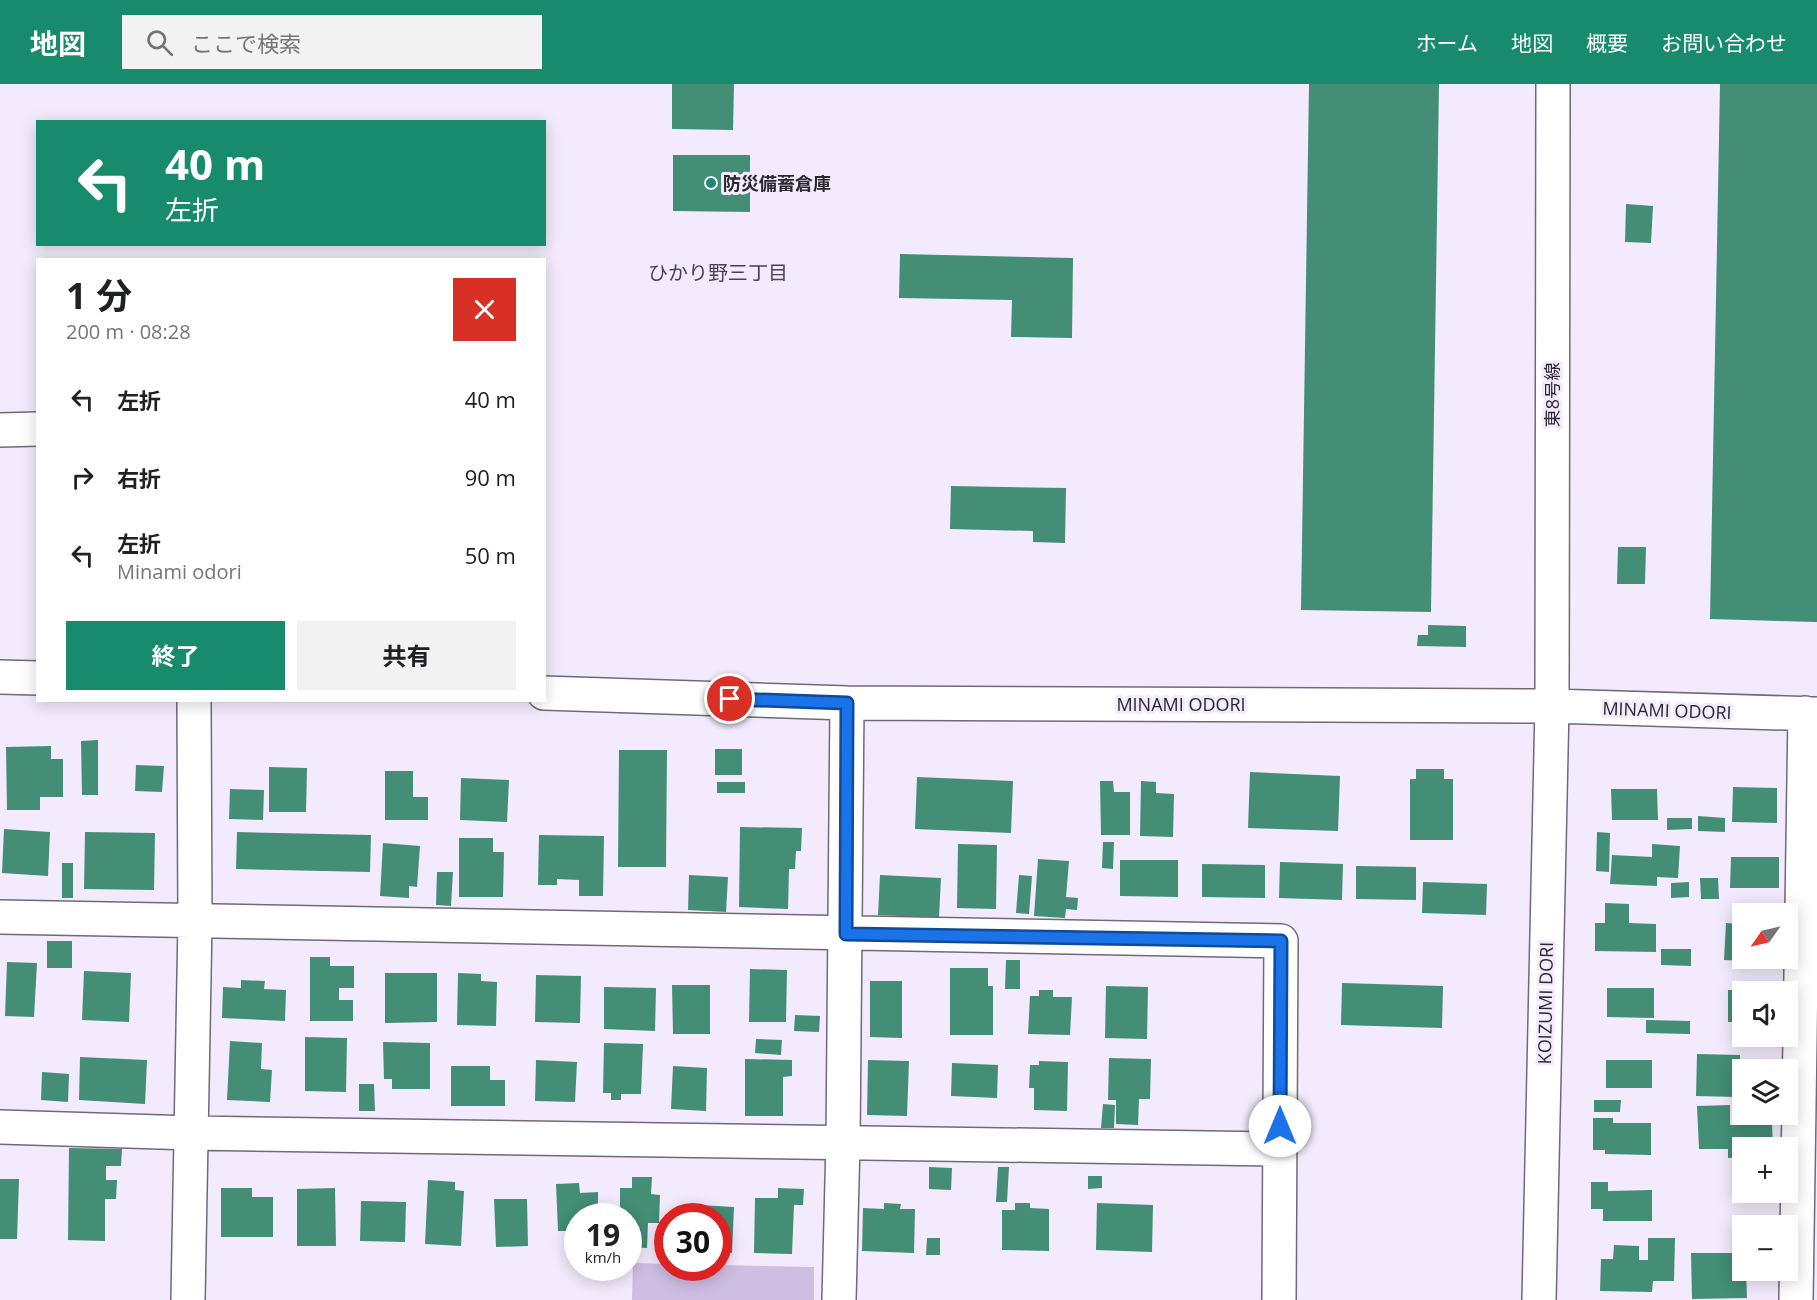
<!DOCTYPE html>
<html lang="ja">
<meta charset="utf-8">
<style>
:root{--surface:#fff;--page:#f2f2f2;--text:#202124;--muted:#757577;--accent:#188b6c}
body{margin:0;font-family:"Open Sans","Noto Sans JP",sans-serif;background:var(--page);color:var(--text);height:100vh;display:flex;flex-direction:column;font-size:22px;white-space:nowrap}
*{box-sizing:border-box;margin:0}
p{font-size:20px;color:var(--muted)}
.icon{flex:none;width:33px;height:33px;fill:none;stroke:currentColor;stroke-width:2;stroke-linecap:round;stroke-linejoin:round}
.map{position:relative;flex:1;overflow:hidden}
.side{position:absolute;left:36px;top:174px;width:510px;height:444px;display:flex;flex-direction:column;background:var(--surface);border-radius:0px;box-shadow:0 3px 15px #0003}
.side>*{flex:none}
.top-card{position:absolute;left:36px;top:36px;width:510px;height:126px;border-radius:0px;box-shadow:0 3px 15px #0003;background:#188b6c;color:#fff;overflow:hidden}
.needle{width:39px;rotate:236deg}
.fabs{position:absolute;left:1732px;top:819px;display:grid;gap:12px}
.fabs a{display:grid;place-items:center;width:66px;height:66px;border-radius:0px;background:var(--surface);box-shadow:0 3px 15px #0003;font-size:30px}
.speed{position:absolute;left:564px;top:1119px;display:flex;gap:12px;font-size:30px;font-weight:700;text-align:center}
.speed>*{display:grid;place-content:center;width:78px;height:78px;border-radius:50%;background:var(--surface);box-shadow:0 3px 15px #0003;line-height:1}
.speed small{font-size:15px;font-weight:400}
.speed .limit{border:9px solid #d22;background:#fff;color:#111}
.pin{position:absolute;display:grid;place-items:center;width:51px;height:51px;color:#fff;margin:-26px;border:3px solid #fff;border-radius:50%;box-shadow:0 2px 6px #0007}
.me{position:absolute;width:66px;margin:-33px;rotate:0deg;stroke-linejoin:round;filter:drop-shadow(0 0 4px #0008)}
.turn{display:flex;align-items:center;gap:21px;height:126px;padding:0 30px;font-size:27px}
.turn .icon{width:78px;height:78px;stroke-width:2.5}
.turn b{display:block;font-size:42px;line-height:51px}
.round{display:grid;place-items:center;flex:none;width:63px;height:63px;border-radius:0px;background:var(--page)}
.summary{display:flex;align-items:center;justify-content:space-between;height:102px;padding:0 30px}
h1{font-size:36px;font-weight:700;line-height:45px}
.primary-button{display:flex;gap:12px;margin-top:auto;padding:12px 30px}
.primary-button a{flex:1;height:69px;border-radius:0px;background:var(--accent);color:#fff;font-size:24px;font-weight:700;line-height:69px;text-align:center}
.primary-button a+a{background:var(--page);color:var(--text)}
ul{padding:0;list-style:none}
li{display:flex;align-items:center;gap:18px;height:78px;padding:0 30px}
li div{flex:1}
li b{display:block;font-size:22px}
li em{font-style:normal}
header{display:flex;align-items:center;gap:36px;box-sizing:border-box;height:84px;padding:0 30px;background:var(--accent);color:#fff}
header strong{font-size:28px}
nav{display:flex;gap:33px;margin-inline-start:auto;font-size:21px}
.search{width:420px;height:54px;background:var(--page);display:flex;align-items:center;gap:15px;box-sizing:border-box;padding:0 21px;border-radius:0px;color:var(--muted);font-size:22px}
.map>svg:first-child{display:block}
</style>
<header>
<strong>地図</strong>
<div class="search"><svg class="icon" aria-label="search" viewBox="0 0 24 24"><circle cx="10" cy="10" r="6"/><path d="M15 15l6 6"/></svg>ここで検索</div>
<nav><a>ホーム</a><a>地図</a><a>概要</a><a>お問い合わせ</a></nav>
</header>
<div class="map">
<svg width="1817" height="1216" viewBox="0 0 1817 1216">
<rect width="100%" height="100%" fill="#f3ebfd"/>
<path fill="#cfbee4" d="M 633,1179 L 667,1180 L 668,1184 L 718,1184 L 719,1181 L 814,1183 L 814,1216 L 632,1216 Z"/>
<path fill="#438e75" d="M 672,0 L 734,0 L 733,46 L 672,45 Z
M 1309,0 L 1439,0 L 1431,528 L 1301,526 Z
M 1720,0 L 1817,0 L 1817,538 L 1710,535 Z
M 673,71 L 750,71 L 750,128 L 673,127 Z
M 1626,120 L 1653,122 L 1651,159 L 1625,158 Z
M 900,170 L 1073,174 L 1072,254 L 1011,253 L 1012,216 L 899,214 Z
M 951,402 L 1066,404 L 1065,459 L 1033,458 L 1033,447 L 950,445 Z
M 1618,463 L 1646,463 L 1645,500 L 1617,500 Z
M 1428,541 L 1466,542 L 1466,563 L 1417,562 L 1418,551 L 1428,551 Z
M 98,656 L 98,711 L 82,711 L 81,657 Z
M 51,662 L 51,675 L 63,675 L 63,713 L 40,713 L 40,726 L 7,726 L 6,663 Z
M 715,665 L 742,665 L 742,691 L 715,691 Z
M 619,666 L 667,666 L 666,783 L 618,783 Z
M 136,681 L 164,682 L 162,708 L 135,707 Z
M 269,683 L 307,684 L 306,728 L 269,728 Z
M 1416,685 L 1444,685 L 1444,695 L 1453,695 L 1453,756 L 1410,756 L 1410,695 L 1416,695 Z
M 385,687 L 413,687 L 413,713 L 428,713 L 428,736 L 385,736 Z
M 1250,688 L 1340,692 L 1338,747 L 1248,744 Z
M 917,693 L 1013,697 L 1011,749 L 915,745 Z
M 461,694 L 509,696 L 507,738 L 460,736 Z
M 1100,697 L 1113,697 L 1114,708 L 1130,708 L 1130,751 L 1101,751 Z
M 1141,697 L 1156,698 L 1156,709 L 1174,710 L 1173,753 L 1140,752 Z
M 717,698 L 745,698 L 745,709 L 717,709 Z
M 1733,703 L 1777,704 L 1777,739 L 1732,738 Z
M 230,705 L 264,706 L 263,736 L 229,735 Z
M 1611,705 L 1657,705 L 1658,736 L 1612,736 Z
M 1698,732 L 1725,734 L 1725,748 L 1698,747 Z
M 1667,734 L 1692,734 L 1692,745 L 1667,746 Z
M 740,743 L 802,744 L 801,767 L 796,767 L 795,785 L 789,785 L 788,825 L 739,823 Z
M 4,745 L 50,748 L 48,792 L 2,789 Z
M 85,748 L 155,749 L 154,806 L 84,805 Z
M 237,748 L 371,751 L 370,788 L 236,785 Z
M 1597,748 L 1610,749 L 1609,788 L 1596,787 Z
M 539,751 L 604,752 L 603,812 L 579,812 L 579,796 L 557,795 L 557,801 L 538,801 Z
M 459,754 L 493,754 L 493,768 L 504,768 L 503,813 L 459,813 Z
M 1103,758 L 1114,758 L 1113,785 L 1102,784 Z
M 383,759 L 420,762 L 417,803 L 409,802 L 409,814 L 380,812 Z
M 958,760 L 997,761 L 996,825 L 957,824 Z
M 1652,760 L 1680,762 L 1678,794 L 1657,793 L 1657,802 L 1610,800 L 1612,771 L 1652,773 Z
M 1731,773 L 1779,773 L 1779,804 L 1730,804 Z
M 1038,775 L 1069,777 L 1066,813 L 1078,814 L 1077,826 L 1066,825 L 1065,834 L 1034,832 Z
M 1120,776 L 1178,776 L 1178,813 L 1120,812 Z
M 1280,778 L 1343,780 L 1342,816 L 1279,814 Z
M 62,779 L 73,779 L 73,814 L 62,814 Z
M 1202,780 L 1265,781 L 1265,814 L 1202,813 Z
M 1356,782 L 1416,783 L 1416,816 L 1356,815 Z
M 437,788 L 453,788 L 451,822 L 436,821 Z
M 689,791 L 728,793 L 726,828 L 688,826 Z
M 880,791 L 941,794 L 939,834 L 878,831 Z
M 1019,791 L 1032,792 L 1029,830 L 1016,829 Z
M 1700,794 L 1718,794 L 1719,815 L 1701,815 Z
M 1423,798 L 1487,800 L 1486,831 L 1422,829 Z
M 1689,798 L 1689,813 L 1671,814 L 1671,799 Z
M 1605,819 L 1629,820 L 1629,839 L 1656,840 L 1656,868 L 1595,867 L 1595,839 L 1605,839 Z
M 1726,839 L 1743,840 L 1743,874 L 1775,874 L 1775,878 L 1724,876 Z
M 47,857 L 72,857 L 72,884 L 47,884 Z
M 1661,865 L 1691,865 L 1691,882 L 1661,881 Z
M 310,873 L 330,873 L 330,882 L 354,882 L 354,904 L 339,904 L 339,916 L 353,916 L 353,937 L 310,937 Z
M 1006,876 L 1020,876 L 1020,905 L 1005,905 Z
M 7,878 L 37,879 L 34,933 L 5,932 Z
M 950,884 L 988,884 L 988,902 L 993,902 L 993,951 L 950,951 Z
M 750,885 L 787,886 L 786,938 L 749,938 Z
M 84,887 L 131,889 L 129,938 L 82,936 Z
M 385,889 L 437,889 L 437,938 L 385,939 Z
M 458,889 L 481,890 L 481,897 L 497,898 L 496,942 L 457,941 Z
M 536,891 L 581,892 L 580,939 L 535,938 Z
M 241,896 L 265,897 L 264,905 L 286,906 L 285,937 L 222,934 L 223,903 L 241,904 Z
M 870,897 L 902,897 L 902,954 L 870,953 Z
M 1342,899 L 1443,902 L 1442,944 L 1341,941 Z
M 672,901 L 710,901 L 710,950 L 673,950 Z
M 1106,902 L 1148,903 L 1147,955 L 1105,954 Z
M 604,903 L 656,904 L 655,947 L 604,945 Z
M 1607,904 L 1654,904 L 1654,934 L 1607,933 Z
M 1039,906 L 1053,906 L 1053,913 L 1072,913 L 1070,951 L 1028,950 L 1030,912 L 1039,912 Z
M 1728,906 L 1743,906 L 1743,938 L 1728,938 Z
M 795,931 L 820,932 L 819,948 L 794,947 Z
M 1646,936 L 1690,937 L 1690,950 L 1646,949 Z
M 305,953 L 347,954 L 346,1008 L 305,1007 Z
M 756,955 L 782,956 L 781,971 L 755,969 Z
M 230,957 L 262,959 L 261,985 L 272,986 L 270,1018 L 227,1016 Z
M 383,958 L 430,959 L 430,1005 L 392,1005 L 392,995 L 384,995 Z
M 604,959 L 643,960 L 641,1010 L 621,1010 L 621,1016 L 611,1016 L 611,1009 L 603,1009 Z
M 1697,970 L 1740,971 L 1740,975 L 1746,975 L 1746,986 L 1743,986 L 1743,1008 L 1736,1008 L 1736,1013 L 1696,1012 Z
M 80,973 L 147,976 L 145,1020 L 79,1016 Z
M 1109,974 L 1151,975 L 1150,1015 L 1139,1015 L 1138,1041 L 1116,1040 L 1116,1016 L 1108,1016 Z
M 745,975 L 792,976 L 792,992 L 783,993 L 783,1032 L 745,1032 Z
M 536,976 L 577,978 L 575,1018 L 535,1017 Z
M 868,976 L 909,977 L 907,1032 L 867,1031 Z
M 1606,976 L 1652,976 L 1652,1004 L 1606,1004 Z
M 1039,977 L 1068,978 L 1067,1027 L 1034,1026 L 1034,1004 L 1029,1004 L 1030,981 L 1039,981 Z
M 952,979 L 998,981 L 997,1014 L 951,1012 Z
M 451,982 L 490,982 L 490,996 L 505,996 L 505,1022 L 451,1022 Z
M 673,982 L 707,984 L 706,1027 L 671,1025 Z
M 42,988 L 69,990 L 68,1018 L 41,1016 Z
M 359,1000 L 374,1000 L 375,1027 L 359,1027 Z
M 1594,1016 L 1621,1016 L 1620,1028 L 1594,1028 Z
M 1103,1020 L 1115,1021 L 1114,1044 L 1101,1044 Z
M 1730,1021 L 1730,1041 L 1772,1040 L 1773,1064 L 1743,1064 L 1743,1073 L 1728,1074 L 1728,1065 L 1699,1065 L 1697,1022 Z
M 1593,1034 L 1613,1034 L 1613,1039 L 1651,1039 L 1651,1071 L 1605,1070 L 1605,1066 L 1593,1066 Z
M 69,1064 L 122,1065 L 121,1082 L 106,1082 L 106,1096 L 117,1096 L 116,1115 L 105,1115 L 105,1157 L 68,1156 Z
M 929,1083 L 952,1084 L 951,1106 L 929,1105 Z
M 998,1083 L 1009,1083 L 1007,1118 L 996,1118 Z
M 1088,1092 L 1102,1092 L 1102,1104 L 1088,1105 Z
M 632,1093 L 652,1093 L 651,1110 L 660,1111 L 659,1139 L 648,1139 L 647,1164 L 628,1163 L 628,1132 L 620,1132 L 620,1104 L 632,1104 Z
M 0,1095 L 19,1095 L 17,1155 L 0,1155 Z
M 428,1096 L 455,1098 L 455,1106 L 464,1107 L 461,1162 L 425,1160 Z
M 1591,1098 L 1608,1098 L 1608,1107 L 1652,1106 L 1652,1137 L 1603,1137 L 1603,1125 L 1591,1125 Z
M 579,1099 L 580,1109 L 598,1108 L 598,1132 L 578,1132 L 578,1147 L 558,1147 L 556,1100 Z
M 221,1104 L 252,1104 L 252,1113 L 273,1113 L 273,1153 L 221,1153 Z
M 335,1104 L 336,1162 L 297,1162 L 297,1105 Z
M 778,1104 L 804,1105 L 803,1121 L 794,1121 L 792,1170 L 754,1169 L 755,1114 L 778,1114 Z
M 494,1115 L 527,1115 L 528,1162 L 496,1163 Z
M 361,1117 L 406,1118 L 405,1158 L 360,1157 Z
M 884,1119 L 901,1120 L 900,1125 L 915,1125 L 914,1169 L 862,1167 L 863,1124 L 884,1125 Z
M 1015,1119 L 1030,1119 L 1030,1124 L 1049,1125 L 1049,1167 L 1002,1166 L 1002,1126 L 1015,1126 Z
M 1097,1119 L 1153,1121 L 1152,1168 L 1096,1166 Z
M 699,1121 L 734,1123 L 732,1169 L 718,1168 L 718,1132 L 698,1132 Z
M 927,1154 L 940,1154 L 940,1171 L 926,1171 Z
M 1648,1154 L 1675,1154 L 1674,1197 L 1653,1197 L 1652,1208 L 1600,1207 L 1601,1175 L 1613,1175 L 1614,1161 L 1639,1162 L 1639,1176 L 1648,1176 Z
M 1691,1169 L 1743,1169 L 1743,1186 L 1746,1186 L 1747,1214 L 1692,1215 Z"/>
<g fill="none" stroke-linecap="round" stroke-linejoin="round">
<defs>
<path id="minor" d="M 0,346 L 38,345
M 0,593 L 38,594
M 544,609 L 847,619 L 1552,622 L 1817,630
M 0,833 L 1281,857 L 1279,1216
M 0,1043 L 192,1049 L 1280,1065
M 188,1216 L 195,838 L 194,616
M 839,1216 L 843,1057 L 847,619
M 1539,1216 L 1552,622 L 1553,0
M 1796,1216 L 1805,629"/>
</defs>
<use href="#minor" stroke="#71687c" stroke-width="36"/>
<use href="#minor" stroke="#fff" stroke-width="33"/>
</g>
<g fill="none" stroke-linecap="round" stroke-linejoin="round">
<defs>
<path id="route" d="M 730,615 L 847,619 L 846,850 L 1281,857 L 1280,1042"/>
</defs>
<use href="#route" stroke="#114b97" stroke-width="15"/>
<use href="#route" stroke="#1a73e8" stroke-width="10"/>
</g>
<circle fill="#188b6c" stroke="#f3ebfd" stroke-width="2" cx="711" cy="99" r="6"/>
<g text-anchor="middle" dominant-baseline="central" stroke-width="6" stroke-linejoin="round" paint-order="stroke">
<g font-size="18" font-weight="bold" fill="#2a272f" stroke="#f3ebfd" text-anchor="start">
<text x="723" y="99">防災備蓄倉庫</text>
</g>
<g font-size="18" fill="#2a272f" stroke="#f3ebfd">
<text transform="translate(1552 311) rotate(-90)">東8号線</text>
<text x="1181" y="620">MINAMI ODORI</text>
<text transform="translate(1667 626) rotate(2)">MINAMI ODORI</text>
<text transform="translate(1545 919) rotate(-89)">KOIZUMI DORI</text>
</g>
<g font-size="20" fill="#4a4254" stroke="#f3ebfd">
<text x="718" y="188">ひかり野三丁目</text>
</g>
</g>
</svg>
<div class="fabs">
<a><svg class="needle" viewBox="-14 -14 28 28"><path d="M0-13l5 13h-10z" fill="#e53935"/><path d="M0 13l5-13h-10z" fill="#757577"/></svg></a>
<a><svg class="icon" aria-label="sound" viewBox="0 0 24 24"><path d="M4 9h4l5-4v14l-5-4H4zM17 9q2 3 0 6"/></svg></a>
<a><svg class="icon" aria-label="layers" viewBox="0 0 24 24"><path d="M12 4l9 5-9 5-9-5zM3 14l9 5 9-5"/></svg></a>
<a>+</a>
<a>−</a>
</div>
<div class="speed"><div>19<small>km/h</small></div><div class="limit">30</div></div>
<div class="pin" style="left:730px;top:615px;background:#d93025"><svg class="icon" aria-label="arrive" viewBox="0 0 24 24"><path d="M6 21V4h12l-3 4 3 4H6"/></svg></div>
<svg class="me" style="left:1280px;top:1042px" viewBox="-20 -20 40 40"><circle r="19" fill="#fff"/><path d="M0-13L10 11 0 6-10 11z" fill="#1a73e8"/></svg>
<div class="top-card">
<div class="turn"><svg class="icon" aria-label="left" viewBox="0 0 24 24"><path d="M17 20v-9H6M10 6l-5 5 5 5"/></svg><div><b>40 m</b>左折</div></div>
</div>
<section class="side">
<div class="summary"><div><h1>1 分</h1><p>200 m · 08:28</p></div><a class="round" style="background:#d93025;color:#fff"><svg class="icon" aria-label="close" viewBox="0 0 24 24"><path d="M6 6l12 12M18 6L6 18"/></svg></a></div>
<ul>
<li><svg class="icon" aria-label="left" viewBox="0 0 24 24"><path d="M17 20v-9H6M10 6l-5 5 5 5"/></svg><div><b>左折</b></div><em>40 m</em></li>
<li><svg class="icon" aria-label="right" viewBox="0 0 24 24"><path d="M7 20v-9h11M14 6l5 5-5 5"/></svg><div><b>右折</b></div><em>90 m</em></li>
<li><svg class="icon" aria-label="left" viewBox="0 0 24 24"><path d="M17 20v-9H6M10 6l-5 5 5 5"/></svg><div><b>左折</b><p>Minami odori</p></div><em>50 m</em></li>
</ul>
<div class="primary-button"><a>終了</a><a>共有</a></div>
</section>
</div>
